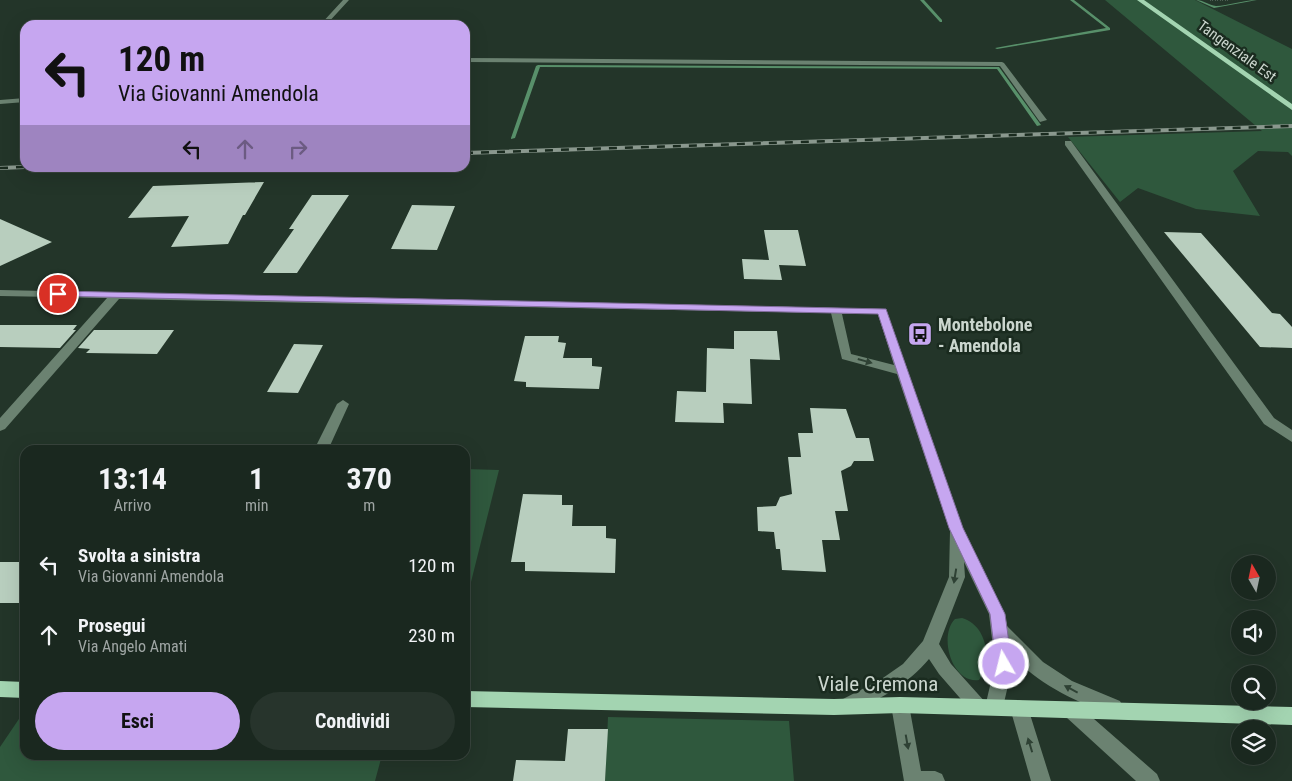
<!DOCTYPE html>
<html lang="it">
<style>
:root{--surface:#1a281f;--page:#27342c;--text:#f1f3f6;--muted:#9fa6a4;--line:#38443d;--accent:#c6a6f0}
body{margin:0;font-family:"Roboto Condensed",sans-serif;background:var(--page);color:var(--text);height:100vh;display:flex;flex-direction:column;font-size:19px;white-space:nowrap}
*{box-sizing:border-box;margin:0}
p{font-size:16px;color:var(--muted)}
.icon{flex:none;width:28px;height:28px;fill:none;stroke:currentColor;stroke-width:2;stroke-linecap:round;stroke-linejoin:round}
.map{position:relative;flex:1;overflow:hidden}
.details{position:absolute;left:20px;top:445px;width:450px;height:315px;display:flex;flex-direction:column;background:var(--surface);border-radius:15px;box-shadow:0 5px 20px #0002,0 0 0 1px var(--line)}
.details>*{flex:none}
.hud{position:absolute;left:20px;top:20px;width:450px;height:152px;border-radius:15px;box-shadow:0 5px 20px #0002,0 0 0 1px var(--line);background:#c6a6f0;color:#111;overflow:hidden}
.needle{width:32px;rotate:351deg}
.buttons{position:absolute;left:1231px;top:555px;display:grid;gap:10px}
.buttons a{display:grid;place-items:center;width:45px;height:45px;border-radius:50%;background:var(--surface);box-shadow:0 5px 20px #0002,0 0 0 1px var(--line);font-size:25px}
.pin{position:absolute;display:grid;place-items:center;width:42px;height:42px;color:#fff;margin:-21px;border:2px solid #fff;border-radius:50%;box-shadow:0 1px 5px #0007}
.me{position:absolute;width:55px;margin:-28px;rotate:352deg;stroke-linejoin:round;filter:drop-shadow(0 0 4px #0008)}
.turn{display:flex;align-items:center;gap:18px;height:105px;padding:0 15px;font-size:22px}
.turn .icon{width:65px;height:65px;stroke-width:2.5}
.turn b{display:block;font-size:35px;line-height:42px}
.lanes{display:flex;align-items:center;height:48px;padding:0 15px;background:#0003;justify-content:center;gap:25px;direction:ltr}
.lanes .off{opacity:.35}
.eta{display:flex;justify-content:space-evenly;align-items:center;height:85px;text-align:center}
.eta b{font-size:30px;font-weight:700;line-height:35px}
.button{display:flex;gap:10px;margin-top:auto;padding:10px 15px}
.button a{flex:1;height:58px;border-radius:30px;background:var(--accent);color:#111;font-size:20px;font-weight:700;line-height:58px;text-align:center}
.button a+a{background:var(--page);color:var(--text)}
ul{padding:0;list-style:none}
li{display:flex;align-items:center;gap:15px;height:70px;padding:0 15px}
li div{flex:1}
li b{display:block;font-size:19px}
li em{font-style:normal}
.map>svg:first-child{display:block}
</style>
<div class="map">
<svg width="1292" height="781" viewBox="0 0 1292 781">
<rect width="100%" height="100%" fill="#233529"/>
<path fill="#2f583d" d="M 1105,0 L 1195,0 L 1292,49 L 1292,156 L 1288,152 L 1258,151 L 1233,171 L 1260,216 L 1196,209 L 1138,188 L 1120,202 L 1068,137 L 1262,131 Z
M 465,469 L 499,470 L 467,598 L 465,598 Z
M 962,618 C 987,625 993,661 979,680 C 952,684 938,636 955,619 Z
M 25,710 L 25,755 L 382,755 L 375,781 L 0,781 L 0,747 Z
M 608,717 L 789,721 L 794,781 L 605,781 Z"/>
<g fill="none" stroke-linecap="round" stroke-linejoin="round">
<path fill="#58906a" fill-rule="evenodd" d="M 920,0 L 924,0 L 942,20 L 942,22 L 940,22 Z
M 1070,0 L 1074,0 L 1110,28 L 1110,30 L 997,49 L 995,48 L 1106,28 Z
M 1196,0 C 1203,0 1209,5 1216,6 C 1228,6 1243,0 1257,0 L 1214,8 Z
M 538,65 L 998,67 L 999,67 L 1041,125 L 1037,126 L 997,69 L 540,67 L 515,138 L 511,139 L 511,138 L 536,66 Z"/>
</g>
<path fill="#b8cebe" d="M 264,182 L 245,215 L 243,215 L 228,244 L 171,247 L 189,216 L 128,218 L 153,186 Z
M 312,195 L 349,195 L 297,273 L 263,273 L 294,229 L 289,229 Z
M 412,205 L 455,206 L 437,250 L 391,249 Z
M 0,219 L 52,242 L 0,266 Z
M 764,230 L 798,230 L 806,266 L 779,265 L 782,280 L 744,279 L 742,259 L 769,260 Z
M 1164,232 L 1201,233 L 1272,313 L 1280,314 L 1292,327 L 1292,348 L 1260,347 Z
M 0,325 L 77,325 L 73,330 L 76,330 L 60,348 L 0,347 Z
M 94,330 L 174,330 L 157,354 L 86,353 L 90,349 L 78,348 Z
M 734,331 L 777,331 L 780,360 L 750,359 L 752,404 L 723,403 L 724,423 L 675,422 L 677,391 L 706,392 L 707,348 L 734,349 Z
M 525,336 L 559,336 L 558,342 L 566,343 L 563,358 L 592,358 L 592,366 L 602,367 L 599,389 L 526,387 L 526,382 L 514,381 Z
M 294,344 L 323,345 L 298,393 L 267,392 Z
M 810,408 L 846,409 L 856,438 L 869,438 L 874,461 L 854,461 L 851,466 L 841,471 L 848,511 L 835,511 L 840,540 L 822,540 L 826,572 L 782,570 L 780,549 L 776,549 L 774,532 L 758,531 L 757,507 L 776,506 L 780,497 L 792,494 L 788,457 L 801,457 L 798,433 L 813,433 Z
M 523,494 L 562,495 L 562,505 L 573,505 L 572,526 L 606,526 L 606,538 L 616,539 L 615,573 L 525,571 L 525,562 L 511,562 Z
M 0,562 L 25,562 L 25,603 L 0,603 Z
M 568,729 L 608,729 L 605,781 L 513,781 L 516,760 L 565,761 Z"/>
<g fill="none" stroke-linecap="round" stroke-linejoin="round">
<path stroke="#79887e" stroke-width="2" stroke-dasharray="0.5 2" stroke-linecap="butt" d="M 1210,0 L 1230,0"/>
<path fill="#6b8271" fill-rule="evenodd" d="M 343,0 L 349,0 L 326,25 L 320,25 Z
M 465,58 L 1002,62 L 1004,63 L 1047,120 L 1040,122 L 1000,66 L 465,62 Z
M 25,98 L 25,102 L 0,104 L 0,100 Z
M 1065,141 L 1071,141 L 1274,418 L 1292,430 L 1292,442 L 1264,424 L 1065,145 Z
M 0,290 L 886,309 L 963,528 L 1005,614 L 1007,626 L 1043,662 L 1072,681 L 1120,701 L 1123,707 L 1120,713 L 1114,715 C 1075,702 1040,685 1011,655 L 1013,664 L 1003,707 L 1000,713 L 994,715 L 988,713 L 986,710 L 985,713 L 979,715 L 973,713 L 939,674 L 929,659 C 908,684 885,696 855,711 L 849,713 L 843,711 L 840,705 L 843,699 L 880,680 L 903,664 L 923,641 L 949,577 L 950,531 L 897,374 L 842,359 L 831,313 L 119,299 L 5,429 L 0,431 L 0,418 L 107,298 L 0,296 ZM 842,314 L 878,314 L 894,365 L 851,354 ZM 964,562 L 989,614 L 995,664 L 986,703 L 951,664 L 939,644 L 965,577 Z
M 343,400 L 349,404 L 328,450 L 314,450 L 337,404 Z
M 900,697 L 906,699 L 909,705 L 921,771 L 935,771 L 942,774 L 945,781 L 904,781 L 891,705 L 894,699 Z
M 1019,700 L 1025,702 L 1028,708 L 1051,781 L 1031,781 L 1010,708 L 1013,702 Z
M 1072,703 L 1078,705 L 1157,774 L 1160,781 L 1136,781 L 1066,717 L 1063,711 L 1066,705 Z"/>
<path fill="#a3d4b1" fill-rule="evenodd" d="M 1137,0 L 1144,0 L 1292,104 L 1292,110 Z
M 0,681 L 25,682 L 25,698 L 0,697 Z
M 465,691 L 834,699 L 900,697 L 1292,707 L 1292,725 L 900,713 L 834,715 L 465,707 Z"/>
<defs>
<path id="rail" d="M 465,153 L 1292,126
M 0,168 L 25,167"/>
</defs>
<use href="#rail" stroke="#8a988e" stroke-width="4"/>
<use href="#rail" stroke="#1a2b1f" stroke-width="2.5" stroke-dasharray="8" stroke-linecap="butt"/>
</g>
<defs><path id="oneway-solid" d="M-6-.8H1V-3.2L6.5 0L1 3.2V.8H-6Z" transform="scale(1.25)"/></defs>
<g fill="#2e4134">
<use href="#oneway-solid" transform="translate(865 361) rotate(16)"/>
<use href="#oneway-solid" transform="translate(955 576) rotate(99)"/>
<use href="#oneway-solid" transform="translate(1071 689) rotate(-152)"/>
<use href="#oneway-solid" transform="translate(907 742) rotate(80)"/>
<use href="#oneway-solid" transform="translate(1030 745) rotate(-107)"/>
</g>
<path fill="#c6a6f0" stroke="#816c9c" d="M 58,291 L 886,309 L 963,528 L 1005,614 L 1012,664 L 1009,669 L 1004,671 L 998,669 L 996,664 L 990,614 L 949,528 L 878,314 L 55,296 L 53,294 Z"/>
<defs>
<symbol id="bus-square" viewBox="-11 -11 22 22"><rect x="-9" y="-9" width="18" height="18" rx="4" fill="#c6a6f0" stroke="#1a2b1f"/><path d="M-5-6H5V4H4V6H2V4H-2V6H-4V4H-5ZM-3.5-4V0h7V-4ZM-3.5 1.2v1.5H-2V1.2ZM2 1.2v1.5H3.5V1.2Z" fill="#111"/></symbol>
</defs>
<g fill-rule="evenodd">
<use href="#bus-square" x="906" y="320" width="28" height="28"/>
</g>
<g text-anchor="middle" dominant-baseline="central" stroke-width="5" stroke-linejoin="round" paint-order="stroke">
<g font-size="15" fill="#cbd6ce" stroke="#1a2b1f">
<text transform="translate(1237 51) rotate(36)">Tangenziale Est</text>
</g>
<g font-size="18" font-weight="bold" fill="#cbd6ce" stroke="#1a2b1f" text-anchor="start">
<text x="938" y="324">Montebolone<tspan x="938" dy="21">- Amendola</tspan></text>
</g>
<g font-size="21" fill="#cbd6ce" stroke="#1a2b1f">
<text x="878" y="684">Viale Cremona</text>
</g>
</g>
</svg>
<div class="buttons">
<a><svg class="needle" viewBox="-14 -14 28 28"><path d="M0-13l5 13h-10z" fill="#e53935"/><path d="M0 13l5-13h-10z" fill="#9fa6a4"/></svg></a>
<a><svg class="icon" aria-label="sound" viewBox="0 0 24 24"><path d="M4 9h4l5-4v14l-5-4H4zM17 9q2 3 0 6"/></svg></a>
<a><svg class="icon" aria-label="search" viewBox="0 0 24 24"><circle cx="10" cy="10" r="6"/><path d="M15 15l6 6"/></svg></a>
<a><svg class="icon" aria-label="layers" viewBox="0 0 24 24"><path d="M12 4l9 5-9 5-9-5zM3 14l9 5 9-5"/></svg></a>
</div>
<div class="pin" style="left:58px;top:294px;background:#d93025"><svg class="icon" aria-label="arrive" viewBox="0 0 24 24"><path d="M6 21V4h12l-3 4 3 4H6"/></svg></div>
<svg class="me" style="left:1004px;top:664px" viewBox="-20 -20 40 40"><circle r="17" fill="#c6a6f0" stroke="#fff" stroke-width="3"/><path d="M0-11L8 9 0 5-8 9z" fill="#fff"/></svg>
<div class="hud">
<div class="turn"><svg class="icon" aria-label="left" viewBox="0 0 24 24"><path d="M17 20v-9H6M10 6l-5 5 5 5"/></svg><div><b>120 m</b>Via Giovanni Amendola</div></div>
<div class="lanes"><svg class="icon" aria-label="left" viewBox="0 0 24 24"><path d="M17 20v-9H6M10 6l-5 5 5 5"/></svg><svg class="icon off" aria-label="ahead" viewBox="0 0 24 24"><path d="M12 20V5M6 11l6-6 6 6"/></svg><svg class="icon off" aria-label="right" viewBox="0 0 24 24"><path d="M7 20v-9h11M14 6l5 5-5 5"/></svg></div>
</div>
<section class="details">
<div class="eta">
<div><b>13:14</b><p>Arrivo</p></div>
<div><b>1</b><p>min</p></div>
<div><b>370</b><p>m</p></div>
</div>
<ul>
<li><svg class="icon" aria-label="left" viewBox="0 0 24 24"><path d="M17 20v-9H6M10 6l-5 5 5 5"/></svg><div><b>Svolta a sinistra</b><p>Via Giovanni Amendola</p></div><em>120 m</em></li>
<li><svg class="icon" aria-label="ahead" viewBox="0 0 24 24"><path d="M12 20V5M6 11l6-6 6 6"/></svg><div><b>Prosegui</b><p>Via Angelo Amati</p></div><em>230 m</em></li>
</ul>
<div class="button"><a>Esci</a><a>Condividi</a></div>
</section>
</div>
